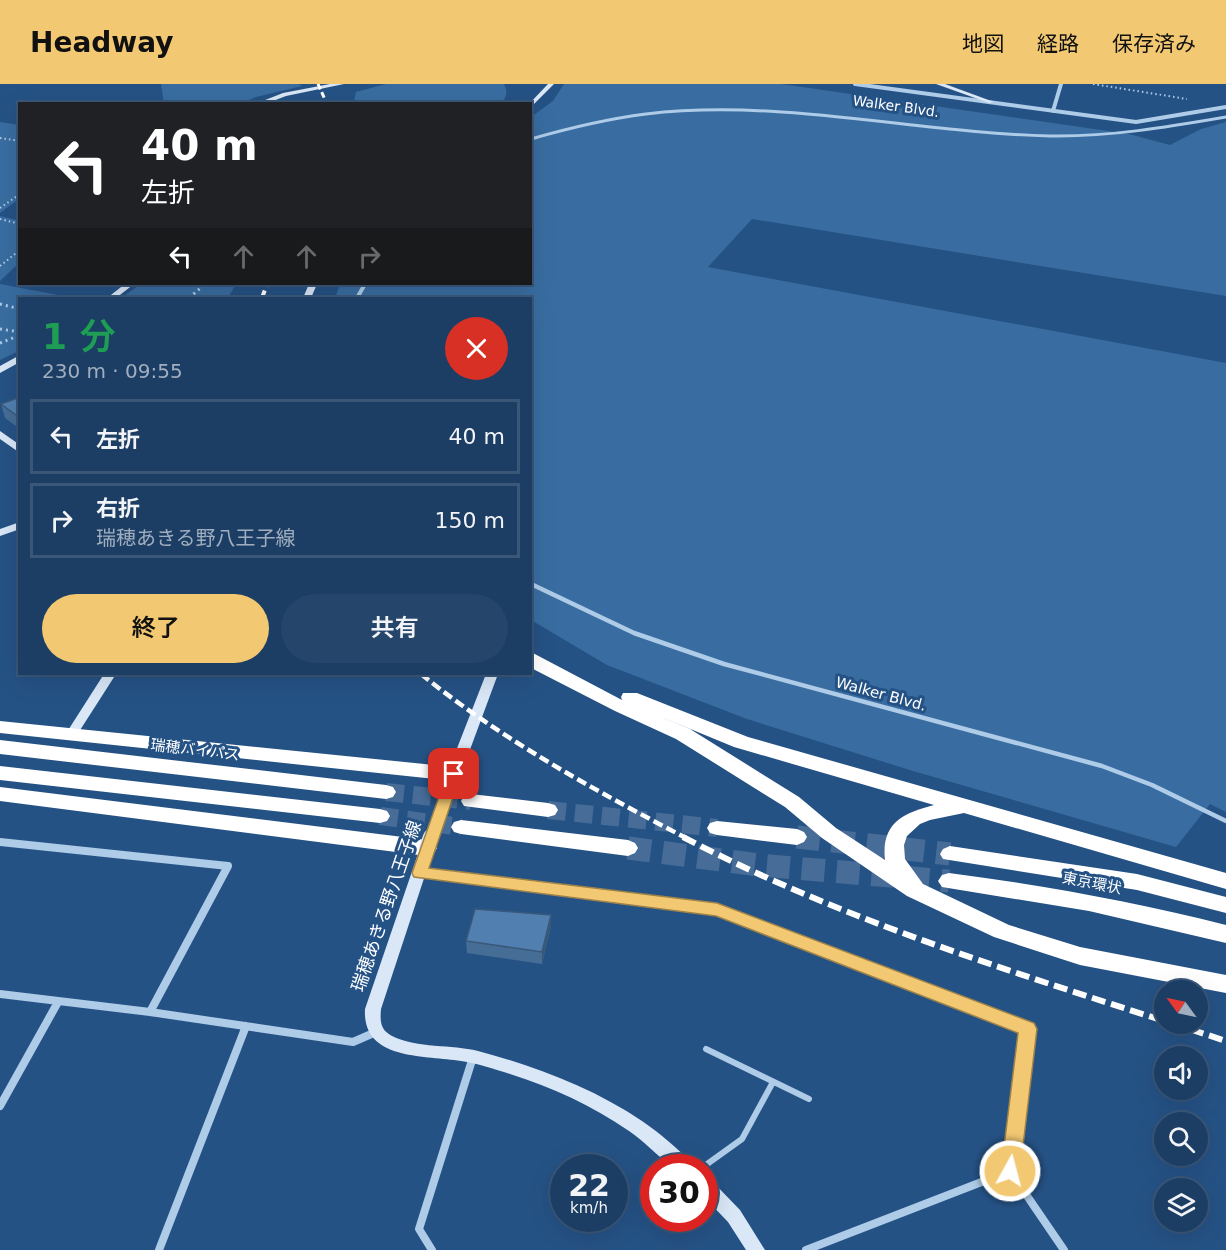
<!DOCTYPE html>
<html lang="ja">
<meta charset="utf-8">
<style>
:root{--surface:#1c3e64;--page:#25456a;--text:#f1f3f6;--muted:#a0aebf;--line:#3a5778;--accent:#f2c872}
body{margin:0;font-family:"DejaVu Sans","Noto Sans JP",sans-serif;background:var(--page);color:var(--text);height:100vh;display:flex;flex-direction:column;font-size:22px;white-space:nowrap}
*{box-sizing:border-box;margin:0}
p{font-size:20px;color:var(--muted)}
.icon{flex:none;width:33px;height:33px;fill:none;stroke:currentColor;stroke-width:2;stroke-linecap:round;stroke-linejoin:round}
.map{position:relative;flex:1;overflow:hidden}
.drawer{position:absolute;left:18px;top:213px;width:514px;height:378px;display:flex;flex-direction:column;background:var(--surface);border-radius:0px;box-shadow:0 6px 24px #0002,0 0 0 2px var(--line)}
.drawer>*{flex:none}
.banner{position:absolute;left:18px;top:18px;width:514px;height:183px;border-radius:0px;box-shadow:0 6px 24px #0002,0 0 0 2px var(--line);background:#202124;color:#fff;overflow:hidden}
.needle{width:39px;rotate:303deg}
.fabs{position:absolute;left:1154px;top:896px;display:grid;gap:12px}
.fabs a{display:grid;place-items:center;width:54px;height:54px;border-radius:50%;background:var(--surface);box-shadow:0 6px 24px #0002,0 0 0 2px var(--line);font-size:30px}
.speed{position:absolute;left:550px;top:1070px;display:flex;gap:12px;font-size:30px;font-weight:700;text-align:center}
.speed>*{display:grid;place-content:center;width:78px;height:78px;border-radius:50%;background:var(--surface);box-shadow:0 6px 24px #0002,0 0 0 2px var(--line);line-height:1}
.speed small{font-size:15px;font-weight:400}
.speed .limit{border:9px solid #d22;background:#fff;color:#111}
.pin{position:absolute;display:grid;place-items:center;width:51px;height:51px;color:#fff;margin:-26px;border-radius:12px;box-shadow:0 3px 9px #0006}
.me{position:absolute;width:66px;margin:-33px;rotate:7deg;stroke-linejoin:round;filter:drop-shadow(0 0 4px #0008)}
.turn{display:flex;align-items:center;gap:21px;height:126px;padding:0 24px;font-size:27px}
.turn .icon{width:78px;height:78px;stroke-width:2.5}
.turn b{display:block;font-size:42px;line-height:51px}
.lanes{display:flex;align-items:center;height:57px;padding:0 24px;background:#0003;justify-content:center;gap:30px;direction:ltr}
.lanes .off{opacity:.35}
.round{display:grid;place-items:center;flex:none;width:63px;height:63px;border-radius:32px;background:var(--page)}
.overview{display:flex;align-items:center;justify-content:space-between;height:102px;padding:0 24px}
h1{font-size:36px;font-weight:600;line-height:45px;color:#1e9e55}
.cta{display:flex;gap:12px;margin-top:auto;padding:12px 24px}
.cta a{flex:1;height:69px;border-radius:36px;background:var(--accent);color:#111;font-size:24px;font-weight:600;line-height:69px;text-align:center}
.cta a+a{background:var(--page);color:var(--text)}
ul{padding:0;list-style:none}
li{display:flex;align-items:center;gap:18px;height:75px;margin:0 12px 9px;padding:0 12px;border:3px solid var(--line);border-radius:0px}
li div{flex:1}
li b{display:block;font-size:22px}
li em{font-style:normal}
header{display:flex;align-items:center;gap:36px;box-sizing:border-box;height:84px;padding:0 30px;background:var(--accent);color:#111}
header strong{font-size:28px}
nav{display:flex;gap:33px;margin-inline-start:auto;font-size:21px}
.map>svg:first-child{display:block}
</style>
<header>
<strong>Headway</strong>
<nav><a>地図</a><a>経路</a><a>保存済み</a></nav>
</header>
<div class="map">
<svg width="1226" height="1166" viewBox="0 0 1226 1166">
<rect width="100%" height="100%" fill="#255285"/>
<path fill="#396da1" d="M 161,0 L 299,0 L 302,2 L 256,13 L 242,19 L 164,20 Z
M 386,0 L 504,0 C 508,8 507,13 501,19 L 360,20 L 354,17 L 356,8 Z
M 564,0 L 781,0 L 1129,50 L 1170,61 L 1201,45 L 1226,38 L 1226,212 L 752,135 L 708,183 L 1226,279 L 1226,728 L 1210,720 L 1176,763 L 913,687 L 747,635 L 607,581 L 531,536 L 531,214 L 335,214 L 340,200 L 531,200 L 531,33 L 553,17 Z
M 0,38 L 20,41 L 19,115 L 0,129 Z
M 0,132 L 20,137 L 19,179 L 0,197 Z
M 0,200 L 74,214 L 20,214 L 19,267 L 0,276 Z
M 141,200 L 236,200 L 228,214 L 121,214 Z"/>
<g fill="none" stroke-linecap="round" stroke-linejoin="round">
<path stroke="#466c97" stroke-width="18" stroke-dasharray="18 9" stroke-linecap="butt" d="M 386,708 L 471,717
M 548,726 L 717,744
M 380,732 L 461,743
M 797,753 L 806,754"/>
<path stroke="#466c97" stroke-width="23" stroke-dasharray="23 12" stroke-linecap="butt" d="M 797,753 L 950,770
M 628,764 L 759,781 L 949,797"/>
<path stroke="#aecbe8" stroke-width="2" stroke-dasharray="1.5 3" stroke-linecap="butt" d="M 1093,0 L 1187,15
M 0,54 L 20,57
M 0,124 L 20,110
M 0,135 L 20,140
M 0,182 L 20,166"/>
<path stroke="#aecbe8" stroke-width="3" stroke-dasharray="2 4" stroke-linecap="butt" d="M 189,214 L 205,200
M 0,220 L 20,225
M 0,245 L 20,248
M 0,259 L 20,251"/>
<path stroke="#aecbe8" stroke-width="3" d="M 531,55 C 569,44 607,35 646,30 C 781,14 916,49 1050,52 C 1109,53 1168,43 1226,33"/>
<path stroke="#aecbe8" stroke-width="4" d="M 357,214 L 365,200"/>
<path stroke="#aecbe8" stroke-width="4.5" d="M 531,500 L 634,549 L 724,580 L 1102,682 L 1152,701 L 1226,737"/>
<path stroke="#aecbe8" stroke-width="6" d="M 706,965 L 809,1015
M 703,1083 L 742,1055 L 773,998"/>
<path stroke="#aecbe8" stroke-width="4" d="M 855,0 L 1136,38 L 1226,23
M 1053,27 L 1061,0"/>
<path stroke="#aecbe8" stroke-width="8" d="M 0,758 L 228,782 L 150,928
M 420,789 L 717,826 L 1028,945 L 1010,1087 L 1064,1166
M 0,910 L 150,928 L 353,958 L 376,948
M 0,1022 L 58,918
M 159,1166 L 246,942
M 432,1166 L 419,1145 L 473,973
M 806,1166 L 1010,1087"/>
<path fill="#d9e7f7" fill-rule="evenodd" d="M 330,0 L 344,0 L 286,12 L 265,20 L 255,20 L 283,9 Z
M 548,0 L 554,0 L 531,23 L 531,20 L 529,20 Z
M 936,0 L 945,0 L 994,18 L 989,19 Z
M 125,200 L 134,200 L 116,214 L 107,214 Z
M 309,200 L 317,200 L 311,214 L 303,214 Z
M 20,271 L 20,278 L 0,289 L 0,282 Z
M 0,347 L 20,361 L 20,369 L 0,355 Z
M 20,438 L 20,445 L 0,452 L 0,445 Z
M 104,590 L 116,590 L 75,654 L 67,654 L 65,651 Z
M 486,590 L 498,590 L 461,690 L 459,693 L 449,693 L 447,690 Z
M 427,759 L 432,760 L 434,764 L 381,925 C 380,937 380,946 392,952 C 418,965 451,960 478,967 C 535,982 593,1004 642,1037 C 660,1049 676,1064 692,1078 L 694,1083 C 688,1083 678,1085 672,1082 C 657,1072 644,1057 629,1047 C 593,1022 552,1003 510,990 C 494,985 477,979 461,977 C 425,971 362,977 365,925 L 420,764 L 422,760 Z
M 705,1094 L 711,1096 L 740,1126 L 765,1166 L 746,1166 L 728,1138 L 705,1114 Z"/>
<path fill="#fff" fill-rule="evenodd" d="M 531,568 L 622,616 L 621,613 L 623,609 L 637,609 L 748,653 L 1226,789 L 1226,805 L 964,729 L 930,736 L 920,740 L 907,752 L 904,761 L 905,775 L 923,800 L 1009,841 L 1080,863 L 1226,891 L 1226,909 L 1080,881 L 994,853 L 907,812 L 822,754 L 785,723 L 676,655 L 615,627 L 535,586 L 531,583 ZM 654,630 L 734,663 L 934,721 C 903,729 881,739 885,776 L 836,744 L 799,713 L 690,645 Z
M 0,637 L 454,683 L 461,685 L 464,690 L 461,695 L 454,697 L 0,649 Z
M 0,656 L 386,701 L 393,703 L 396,708 L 393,713 L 386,715 L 0,670 Z
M 0,682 L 380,725 L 387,727 L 390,732 L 387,737 L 380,739 L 0,696 Z
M 0,703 L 427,756 L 434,759 L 437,764 L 434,769 L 427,772 L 0,717 Z
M 471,710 L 548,719 L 555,721 L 558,726 L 555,731 L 548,733 L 464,722 L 461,717 L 464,712 Z
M 461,736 L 628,756 L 635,759 L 638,764 L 635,769 L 628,772 L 461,750 L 454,748 L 451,743 L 454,738 Z
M 717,737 L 797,745 L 804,748 L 807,753 L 804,758 L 797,761 L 717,751 L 710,749 L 707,744 L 710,739 Z
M 950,762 L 1137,790 L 1226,813 L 1226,829 L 1137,806 L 943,775 L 940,770 L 943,765 Z
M 949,789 C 1042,801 1135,818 1226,841 L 1226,859 L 1089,827 L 942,803 L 938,797 L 942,791 Z"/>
<path stroke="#fff" stroke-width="3" stroke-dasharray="6 3" stroke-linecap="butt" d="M 318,0 L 327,20"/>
<path stroke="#fff" stroke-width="4" stroke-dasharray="8 4" stroke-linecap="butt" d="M 262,214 L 267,200"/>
<path stroke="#fff" stroke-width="4.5" stroke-dasharray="10 4.5" stroke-linecap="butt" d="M 421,590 C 501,655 594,706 686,754"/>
<path stroke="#fff" stroke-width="6" stroke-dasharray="14 6" stroke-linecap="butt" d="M 683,753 C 836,833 1000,884 1164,937
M 1171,939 L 1226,957"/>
<path stroke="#d9e7f7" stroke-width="12" d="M 431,754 L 454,690"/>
<path stroke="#d9e7f7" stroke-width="16" d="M 427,764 L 431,753"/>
</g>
<path fill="#466d96" d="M 20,313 L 20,345 L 5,334 L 1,320 Z
M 551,831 L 551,842 L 542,880 L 467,869 L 466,857 Z"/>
<path fill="#39597a" d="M 551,831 L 551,842 L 542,880 L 542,868 Z"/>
<path fill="#517faf" stroke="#39597a" stroke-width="1.5" d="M 20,313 L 20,334 L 1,320 Z
M 475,825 L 551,831 L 542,868 L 466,857 Z"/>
<path fill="#f2c872" stroke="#9d824a" stroke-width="1.5" d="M 454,685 L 461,690 L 429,784 L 717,819 L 1034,939 L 1037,945 L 1020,1087 L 1017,1093 L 1010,1095 L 1004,1093 L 1001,1087 L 1018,949 L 716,832 L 414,793 L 412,789 L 447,690 Z"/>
<g text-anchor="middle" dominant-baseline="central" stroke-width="6" stroke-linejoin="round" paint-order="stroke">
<g font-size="14" fill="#fff" stroke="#255285">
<text transform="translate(896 22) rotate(8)">Walker Blvd.</text>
</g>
<g font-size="15" fill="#fff" stroke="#255285">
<text transform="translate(881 610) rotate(15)">Walker Blvd.</text>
<text transform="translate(195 666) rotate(7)">瑞穂バイパス</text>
<text transform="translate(1092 799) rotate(11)">東京環状</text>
</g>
<g font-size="18" fill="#fff" stroke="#255285">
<text transform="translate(386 822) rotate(-71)">瑞穂あきる野八王子線</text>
</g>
</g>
</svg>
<div class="fabs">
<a><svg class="needle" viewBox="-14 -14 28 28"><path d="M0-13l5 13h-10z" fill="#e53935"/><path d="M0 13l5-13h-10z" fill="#a0aebf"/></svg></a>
<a><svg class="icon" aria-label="sound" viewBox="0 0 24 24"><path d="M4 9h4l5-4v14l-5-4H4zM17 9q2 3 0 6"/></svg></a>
<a><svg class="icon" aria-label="search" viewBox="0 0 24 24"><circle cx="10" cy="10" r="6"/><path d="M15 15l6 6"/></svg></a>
<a><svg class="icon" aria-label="layers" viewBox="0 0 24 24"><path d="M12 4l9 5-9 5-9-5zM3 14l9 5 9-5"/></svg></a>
</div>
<div class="speed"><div>22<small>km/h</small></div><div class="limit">30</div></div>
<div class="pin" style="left:454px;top:690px;background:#d93025"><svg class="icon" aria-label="arrive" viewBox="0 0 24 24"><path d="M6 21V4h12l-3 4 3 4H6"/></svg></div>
<svg class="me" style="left:1010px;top:1087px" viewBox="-20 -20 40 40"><circle r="17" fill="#f2c872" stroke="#fff" stroke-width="3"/><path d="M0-11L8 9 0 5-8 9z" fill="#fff"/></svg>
<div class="banner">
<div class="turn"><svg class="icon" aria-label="left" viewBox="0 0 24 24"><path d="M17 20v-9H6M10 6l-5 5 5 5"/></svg><div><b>40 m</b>左折</div></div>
<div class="lanes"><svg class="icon" aria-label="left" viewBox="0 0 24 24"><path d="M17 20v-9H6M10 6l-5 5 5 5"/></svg><svg class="icon off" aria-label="ahead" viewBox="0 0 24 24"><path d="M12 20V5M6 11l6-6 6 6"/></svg><svg class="icon off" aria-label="ahead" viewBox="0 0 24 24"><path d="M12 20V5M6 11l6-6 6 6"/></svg><svg class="icon off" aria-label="right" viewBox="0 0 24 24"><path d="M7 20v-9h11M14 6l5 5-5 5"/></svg></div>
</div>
<section class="drawer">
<div class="overview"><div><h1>1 分</h1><p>230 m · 09:55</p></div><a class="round" style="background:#d93025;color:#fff"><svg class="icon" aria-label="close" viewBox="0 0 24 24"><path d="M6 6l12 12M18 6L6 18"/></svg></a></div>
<ul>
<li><svg class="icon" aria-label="left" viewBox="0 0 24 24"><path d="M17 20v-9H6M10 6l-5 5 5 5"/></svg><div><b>左折</b></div><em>40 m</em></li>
<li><svg class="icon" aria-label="right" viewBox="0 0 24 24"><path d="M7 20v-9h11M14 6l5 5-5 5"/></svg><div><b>右折</b><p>瑞穂あきる野八王子線</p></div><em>150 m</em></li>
</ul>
<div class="cta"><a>終了</a><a>共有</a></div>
</section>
</div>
